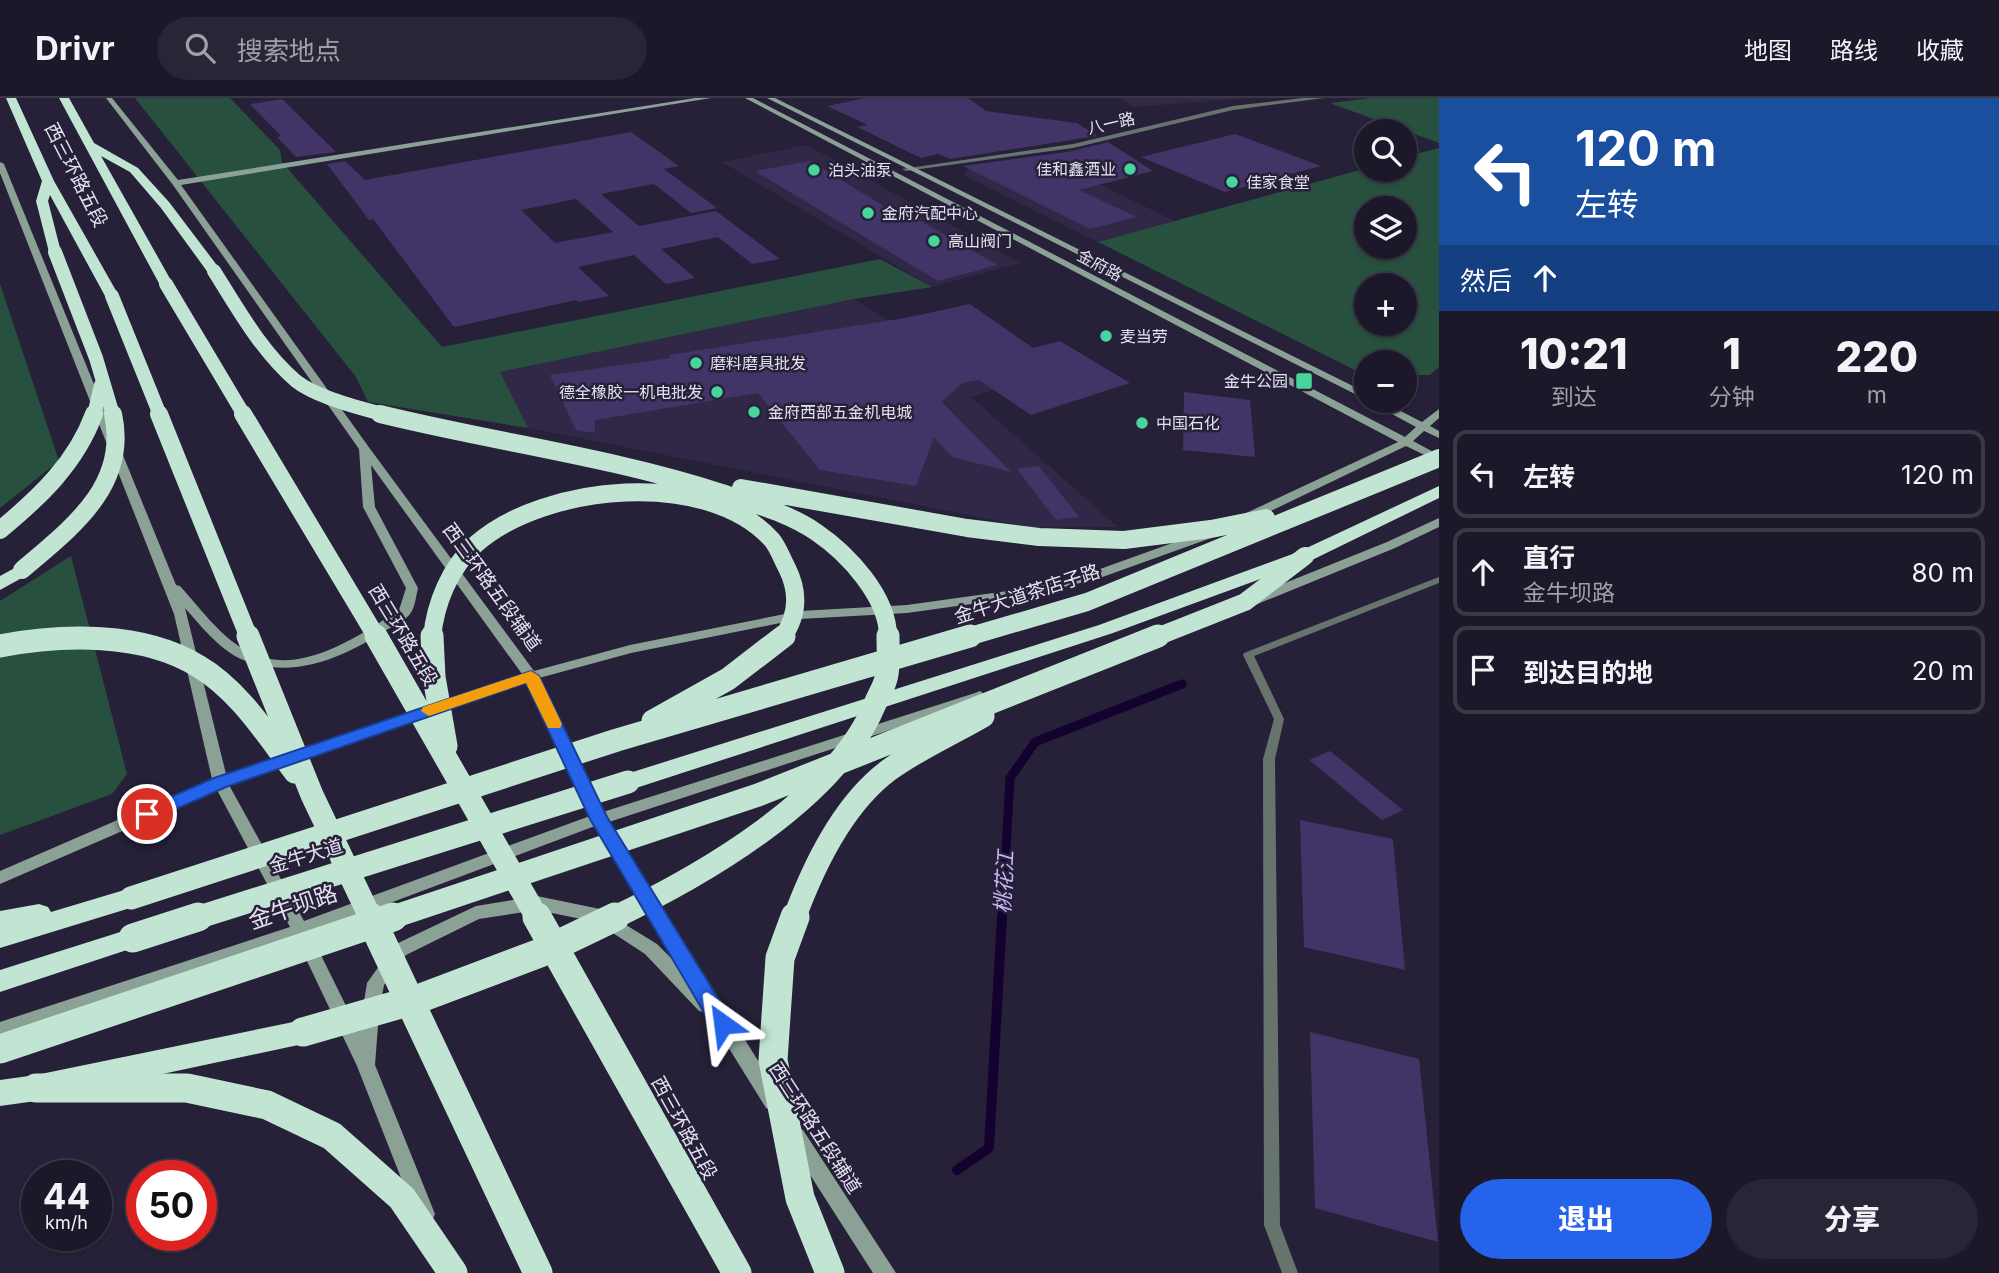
<!DOCTYPE html>
<html lang="zh">
<meta charset="utf-8">
<style>
:root{--surface:#1c182a;--page:#292536;--text:#f1f3f6;--muted:#a0a0a8;--line:#3a3747;--accent:#2563eb}
body{margin:0;font-family:Inter,"Noto Sans SC",sans-serif;background:var(--page);color:var(--text);height:100vh;display:flex;flex-direction:column;font-size:26px;white-space:nowrap}
*{box-sizing:border-box;margin:0}
p{font-size:23px;color:var(--muted)}
.icon{flex:none;width:38px;height:38px;fill:none;stroke:currentColor;stroke-width:2;stroke-linecap:round;stroke-linejoin:round}
.map{position:relative;flex:1;overflow:hidden}
.sheet{display:flex;flex-direction:column;background:var(--surface);width:560px}
.sheet>*{flex:none}
.guide{background:#1a4fa0;color:#fff;overflow:hidden}
.fabs{position:absolute;left:1354px;top:21px;display:grid;gap:14px}
.fabs a{display:grid;place-items:center;width:63px;height:63px;border-radius:50%;background:var(--surface);box-shadow:0 2px 5px #0004,0 0 0 2px var(--line);font-size:35px}
.speed{position:absolute;left:21px;top:1062px;display:flex;gap:14px;font-size:35px;font-weight:700;text-align:center}
.speed>*{display:grid;place-content:center;width:91px;height:91px;border-radius:50%;background:var(--surface);box-shadow:0 2px 5px #0004,0 0 0 2px var(--line);line-height:1}
.speed small{font-size:18px;font-weight:400}
.speed .limit{border:10px solid #d22;background:#fff;color:#111}
.pin{position:absolute;display:grid;place-items:center;width:60px;height:60px;color:#fff;margin:-30px;border:4px solid #fff;border-radius:50%;box-shadow:0 2px 7px #0007}
.me{position:absolute;width:77px;margin:-38px;rotate:329deg;stroke-linejoin:round;filter:drop-shadow(0 0 5px #0008)}
.turn{display:flex;align-items:center;gap:24px;height:147px;padding:0 21px;font-size:32px}
.turn .icon{width:91px;height:91px;stroke-width:2.5}
.turn b{display:block;font-size:49px;line-height:60px}
.then{display:flex;align-items:center;height:66px;padding:0 21px;background:#0003;gap:14px;font-size:26px}
.eta{display:flex;justify-content:space-evenly;align-items:center;height:119px;text-align:center}
.eta b{font-size:42px;font-weight:800;line-height:49px}
.cta{display:flex;gap:14px;margin-top:auto;padding:14px 21px}
.cta a{flex:1;height:80px;border-radius:42px;background:var(--accent);color:#fff;font-size:28px;font-weight:800;line-height:80px;text-align:center}
.cta a+a{background:var(--page);color:var(--text)}
ul{padding:0;list-style:none}
li{display:flex;align-items:center;gap:21px;height:88px;margin:0 14px 10px;padding:0 7px;border:4px solid var(--line);border-radius:14px}
li div{flex:1}
li b{display:block;font-size:26px}
li em{font-style:normal}
header{display:flex;align-items:center;gap:42px;box-sizing:border-box;height:98px;padding:0 35px;background:var(--surface);border-bottom:2px solid var(--line)}
header strong{font-size:33px}
nav{display:flex;gap:38px;margin-inline-start:auto;font-size:24px}
.search{width:490px;height:63px;background:var(--page);display:flex;align-items:center;gap:18px;box-sizing:border-box;padding:0 24px;border-radius:38px;color:var(--muted);font-size:26px}
main{display:flex;flex:1;min-height:0}
.map>svg:first-child{display:block}
</style>
<header>
<strong>Drivr</strong>
<div class="search"><svg class="icon" aria-label="search" viewBox="0 0 24 24"><circle cx="10" cy="10" r="6"/><path d="M15 15l6 6"/></svg>搜索地点</div>
<nav><a>地图</a><a>路线</a><a>收藏</a></nav>
</header>
<main>
<div class="map">
<svg width="1439" height="1175" viewBox="0 0 1439 1175">
<rect width="100%" height="100%" fill="#262038"/>
<path fill="#302846" d="M 1120,0 L 1254,0 L 1132,9 Z
M 807,47 L 1020,165 L 932,189 L 722,64 Z
M 1043,59 L 1175,123 L 1098,144 L 964,77 L 970,67 Z
M 854,201 L 998,290 L 971,299 L 1118,429 L 1030,429 L 528,330 L 500,274 Z"/>
<path fill="#28503f" fill-rule="evenodd" d="M 135,0 L 230,0 L 280,52 L 282,64 L 442,249 L 880,161 L 932,189 L 854,201 L 500,274 L 528,330 L 368,304 L 356,279 Z
M 1371,0 L 1439,0 L 1439,45 L 1330,5 Z
M 1439,50 L 1439,269 L 1430,277 L 1405,277 L 1405,264 L 1367,264 L 1367,277 L 1365,277 L 1098,144 L 1367,70 L 1405,72 L 1405,59 ZM 1367,110 L 1405,110 L 1405,149 L 1367,149 ZM 1367,187 L 1405,187 L 1405,226 L 1367,226 Z
M 0,186 L 59,363 L 0,410 Z
M 71,458 L 127,676 L 112,696 L 0,737 L 0,503 Z"/>
<g fill="none" stroke-linecap="round" stroke-linejoin="round">
<path stroke="#13022f" stroke-width="9" d="M 1002,821 L 1010,680 L 1035,644 L 1182,586"/>
<path stroke="#13022f" stroke-width="10" d="M 957,1072 L 989,1050 L 1002,819"/>
</g>
<path fill="#423466" fill-rule="evenodd" d="M 865,0 L 968,0 L 986,13 L 1077,25 L 1097,38 L 950,61 L 938,56 L 921,60 L 857,29 L 868,27 L 827,8 Z
M 282,1 L 334,52 L 336,54 L 296,59 L 277,39 L 281,38 L 250,6 Z
M 631,34 L 679,68 L 664,71 L 717,110 L 691,115 L 654,86 L 601,96 L 639,128 L 716,113 L 780,161 L 752,166 L 718,139 L 661,151 L 695,180 L 666,186 L 634,157 L 578,169 L 609,198 L 579,204 L 576,202 L 454,229 L 373,121 L 369,122 L 327,66 L 345,63 L 365,82 ZM 576,101 L 613,134 L 555,145 L 521,112 Z
M 1235,36 L 1321,68 L 1225,94 L 1141,59 Z
M 1108,44 L 1153,73 L 1079,92 L 1137,119 L 1090,131 L 963,68 L 1073,53 Z
M 810,63 L 895,115 L 903,113 L 998,167 L 938,183 L 755,73 Z
M 970,206 L 1033,250 L 1060,243 L 1130,285 L 1031,317 L 979,282 L 962,285 L 942,304 L 1011,374 L 952,359 L 934,339 L 916,388 L 820,372 L 758,295 L 595,322 L 595,335 L 576,332 L 550,277 L 671,260 L 669,257 L 905,220 Z
M 1184,294 L 1250,302 L 1255,359 L 1183,352 Z
M 1039,368 L 1079,419 L 1056,422 L 1017,371 Z
M 1330,653 L 1403,712 L 1382,722 L 1309,662 Z
M 1300,722 L 1393,741 L 1405,872 L 1304,849 Z
M 1310,934 L 1419,961 L 1438,1144 L 1315,1110 Z"/>
<g fill="none" stroke-linecap="round" stroke-linejoin="round">
<path fill="#66746d" fill-rule="evenodd" d="M 1439,479 L 1439,485 L 1254,558 L 1284,621 L 1275,661 L 1280,1127 L 1298,1175 L 1282,1175 L 1264,1127 L 1263,661 L 1274,621 L 1243,557 L 1244,555 Z"/>
<path fill="#66746d" fill-rule="evenodd" d="M 1303,0 L 1324,0 L 1233,12 L 1073,50 L 906,73 L 902,71 L 1073,46 L 1233,8 Z"/>
<path fill="#8ba196" fill-rule="evenodd" d="M 106,0 L 112,0 L 178,82 L 695,0 L 711,0 L 181,87 L 368,348 L 534,573 L 630,547 L 800,513 L 907,507 L 1021,491 L 1089,475 L 1203,434 L 1211,434 L 1213,437 L 1211,440 L 1097,481 L 1021,499 L 907,515 L 800,521 L 631,555 L 539,580 L 603,714 L 975,595 L 980,593 L 987,598 L 985,601 L 609,724 L 780,998 L 783,1004 L 780,1010 L 773,1013 L 766,1010 L 707,915 L 699,913 L 645,856 L 596,824 L 537,812 L 479,821 L 406,857 L 384,887 L 379,915 L 375,967 L 435,1116 L 432,1123 L 425,1126 L 418,1123 L 357,968 L 296,840 L 0,940 L 0,924 L 290,829 L 217,692 L 0,786 L 0,773 L 212,681 L 174,516 L 0,75 L 0,64 L 4,66 L 176,487 L 180,488 C 200,510 219,537 245,552 C 296,582 357,539 399,512 L 406,490 L 363,409 L 359,351 L 173,87 ZM 371,367 L 522,576 L 226,676 L 185,510 C 202,529 221,554 246,563 C 294,581 342,560 383,534 C 391,529 405,523 410,516 C 415,510 416,498 418,490 L 375,409 ZM 527,584 L 590,718 L 304,823 L 229,687 ZM 595,728 L 680,869 L 657,846 L 600,811 L 537,798 L 476,808 L 394,847 L 367,885 L 359,934 L 310,835 Z
M 745,0 L 753,0 L 1405,339 L 1416,329 L 1368,303 L 1381,303 L 1422,324 L 1439,311 L 1439,320 L 1430,328 L 1439,333 L 1439,340 L 1424,333 L 1413,343 L 1439,357 L 1439,364 L 1406,348 L 1252,422 L 1244,422 L 1244,416 L 1398,344 Z
M 767,0 L 775,0 L 1367,295 L 1367,302 Z
M 1439,420 L 1439,429 L 1395,450 L 1255,507 L 1250,508 L 1244,504 L 1245,501 L 1387,444 Z
M 796,1029 L 803,1032 L 896,1175 L 873,1175 L 789,1044 L 786,1038 L 789,1032 Z"/>
<path fill="#c2e4d3" fill-rule="evenodd" d="M 6,0 L 16,0 L 54,83 L 119,198 L 117,201 L 107,201 L 105,198 L 50,97 L 48,103 L 61,154 L 55,158 L 49,154 L 36,103 L 42,83 Z
M 59,0 L 69,0 L 94,45 L 138,70 L 169,104 L 219,170 L 219,176 L 209,176 L 161,110 L 130,74 L 101,58 L 173,186 L 166,190 L 161,189 Z
M 1439,388 L 1439,400 L 1312,462 L 1113,535 L 636,690 L 628,692 L 620,690 L 617,684 L 620,678 L 1099,527 L 1298,454 Z
M 22,466 L 31,472 L 29,476 L 0,492 L 0,478 Z
M 131,790 L 140,793 L 143,800 L 140,807 L 0,850 L 0,813 L 39,806 L 48,809 L 51,814 Z
M 133,830 L 142,833 L 146,840 L 142,847 L 0,894 L 0,872 Z
M 303,922 L 313,926 L 317,934 L 313,942 L 303,946 L 36,1003 L 0,1008 L 0,982 L 36,977 Z"/>
<path stroke="#c2e4d3" stroke-width="14" d="M 55,154 L 96,260 L 113,317
M 214,173 C 238,211 261,253 296,283 C 316,299 362,311 387,317
M 166,186 L 244,317
M 112,198 L 160,317
M 94,317 L 101,287"/>
<path stroke="#c2e4d3" stroke-width="18" d="M 159,316 L 249,540
M 243,316 L 377,540
M 380,316 C 494,344 611,359 722,395 C 753,406 789,415 816,434 C 847,455 889,499 888,540
M 741,390 L 967,430 L 1039,439 L 1124,442 L 1211,431 L 1266,420
M 0,432 C 40,399 76,365 94,316
M 22,472 C 71,430 129,388 113,316
M 432,540 C 435,506 450,469 476,446 C 544,386 708,370 772,442 C 778,449 782,461 787,470 C 799,494 798,518 782,540
M 964,540 L 1087,504 L 1439,360
M 1154,540 L 1245,504 L 1305,458"/>
<path stroke="#c2e4d3" stroke-width="23" d="M 248,538 L 312,697 L 371,821
M 376,538 L 538,821
M 432,538 L 434,579 L 446,648
M 0,548 C 62,536 143,534 198,568 C 239,592 267,637 295,674
M 653,623 L 728,581 L 784,538
M 131,800 L 617,642 L 970,538
M 193,821 L 628,684
M 387,821 L 758,697 L 1158,538
M 611,821 C 702,778 836,701 875,606 C 879,596 886,586 887,576 C 889,564 888,551 888,538
M 794,821 C 813,769 843,706 889,672 C 918,651 952,636 983,618"/>
<path stroke="#c2e4d3" stroke-width="29" d="M 370,819 L 538,1175
M 537,819 L 737,1175
M 795,819 L 780,860 L 773,962 L 800,1100 L 830,1175
M 133,840 L 198,819
M 303,934 L 418,901 L 540,855 L 615,819
M 0,951 L 393,819
M 36,990 L 187,990 L 267,1007 L 332,1038 L 402,1100 L 453,1175"/>
</g>
<path fill="#2563eb" stroke="#184099" stroke-width="2" d="M 531,573 L 539,578 L 607,719 L 730,920 L 733,926 L 730,933 L 723,935 L 715,933 L 590,721 L 526,585 L 226,689 L 153,721 L 141,721 L 138,716 L 141,712 L 214,680 Z"/>
<path fill="#f59e0b" d="M 531,573 L 539,578 L 562,626 L 560,630 L 548,630 L 526,585 L 429,618 L 421,613 L 423,609 Z"/>
<g fill="#47d49d" stroke="#262038" stroke-width="2.5">
<circle cx="1130" cy="71" r="7"/>
<circle cx="814" cy="72" r="7"/>
<circle cx="1232" cy="84" r="7"/>
<circle cx="868" cy="115" r="7"/>
<circle cx="934" cy="143" r="7"/>
<circle cx="1106" cy="238" r="7"/>
<circle cx="696" cy="265" r="7"/>
<rect x="1295" y="274" width="18" height="18" rx="3.5"/>
<circle cx="717" cy="294" r="7"/>
<circle cx="754" cy="314" r="7"/>
<circle cx="1142" cy="325" r="7"/>
</g>
<g text-anchor="middle" dominant-baseline="central" stroke-width="5" stroke-linejoin="round" paint-order="stroke">
<g font-size="16" fill="#e4e1f1" stroke="#262038">
<text transform="translate(1111 25) rotate(-13)">八一路</text>
<text transform="translate(1100 167) rotate(28)">金府路</text>
</g>
<g font-size="16" fill="#e4e1f1" stroke="#262038" text-anchor="start">
<text x="1116" y="71" text-anchor="end">佳和鑫酒业</text>
<text x="828" y="72">泊头油泵</text>
<text x="1246" y="84">佳家食堂</text>
<text x="882" y="115">金府汽配中心</text>
<text x="948" y="143">高山阀门</text>
<text x="1120" y="238">麦当劳</text>
<text x="710" y="265">磨料磨具批发</text>
<text x="1288" y="283" text-anchor="end">金牛公园</text>
<text x="703" y="294" text-anchor="end">德全橡胶一机电批发</text>
<text x="768" y="314">金府西部五金机电城</text>
<text x="1156" y="325">中国石化</text>
</g>
<g font-size="19" fill="#e4e1f1" stroke="#262038">
<text transform="translate(76 77) rotate(63)">西三环路五段</text>
<text transform="translate(492 489) rotate(54)">西三环路五段辅道</text>
<text transform="translate(1027 496) rotate(-18)">金牛大道茶店子路</text>
<text transform="translate(403 537) rotate(59)">西三环路五段</text>
<text transform="translate(306 758) rotate(-17)">金牛大道</text>
<text transform="translate(684 1030) rotate(61)">西三环路五段</text>
<text transform="translate(815 1030) rotate(57)">西三环路五段辅道</text>
</g>
<g font-size="21" font-style="italic" fill="#c5b6f7" stroke="#262038">
<text transform="translate(1004 784) rotate(-87)">桃花江</text>
</g>
<g font-size="23" fill="#e4e1f1" stroke="#262038">
<text transform="translate(293 809) rotate(-19)">金牛坝路</text>
</g>
</g>
</svg>
<div class="fabs">
<a><svg class="icon" aria-label="search" viewBox="0 0 24 24"><circle cx="10" cy="10" r="6"/><path d="M15 15l6 6"/></svg></a>
<a><svg class="icon" aria-label="layers" viewBox="0 0 24 24"><path d="M12 4l9 5-9 5-9-5zM3 14l9 5 9-5"/></svg></a>
<a>+</a>
<a>−</a>
</div>
<div class="speed"><div>44<small>km/h</small></div><div class="limit">50</div></div>
<div class="pin" style="left:147px;top:716px;background:#d93025"><svg class="icon" aria-label="arrive" viewBox="0 0 24 24"><path d="M6 21V4h12l-3 4 3 4H6"/></svg></div>
<svg class="me" style="left:723px;top:926px" viewBox="-20 -20 40 40"><path d="M0-17L14 15 0 8-14 15z" fill="#2563eb" stroke="#fff" stroke-width="4"/></svg>
</div>
<section class="sheet">
<div class="guide">
<div class="turn"><svg class="icon" aria-label="left" viewBox="0 0 24 24"><path d="M17 20v-9H6M10 6l-5 5 5 5"/></svg><div><b>120 m</b>左转</div></div>
<div class="then">然后<svg class="icon" aria-label="ahead" viewBox="0 0 24 24"><path d="M12 20V5M6 11l6-6 6 6"/></svg></div>
</div>
<div class="eta">
<div><b>10:21</b><p>到达</p></div>
<div><b>1</b><p>分钟</p></div>
<div><b>220</b><p>m</p></div>
</div>
<ul>
<li><svg class="icon" aria-label="left" viewBox="0 0 24 24"><path d="M17 20v-9H6M10 6l-5 5 5 5"/></svg><div><b>左转</b></div><em>120 m</em></li>
<li><svg class="icon" aria-label="ahead" viewBox="0 0 24 24"><path d="M12 20V5M6 11l6-6 6 6"/></svg><div><b>直行</b><p>金牛坝路</p></div><em>80 m</em></li>
<li><svg class="icon" aria-label="arrive" viewBox="0 0 24 24"><path d="M6 21V4h12l-3 4 3 4H6"/></svg><div><b>到达目的地</b></div><em>20 m</em></li>
</ul>
<div class="cta"><a>退出</a><a>分享</a></div>
</section>
</main>
